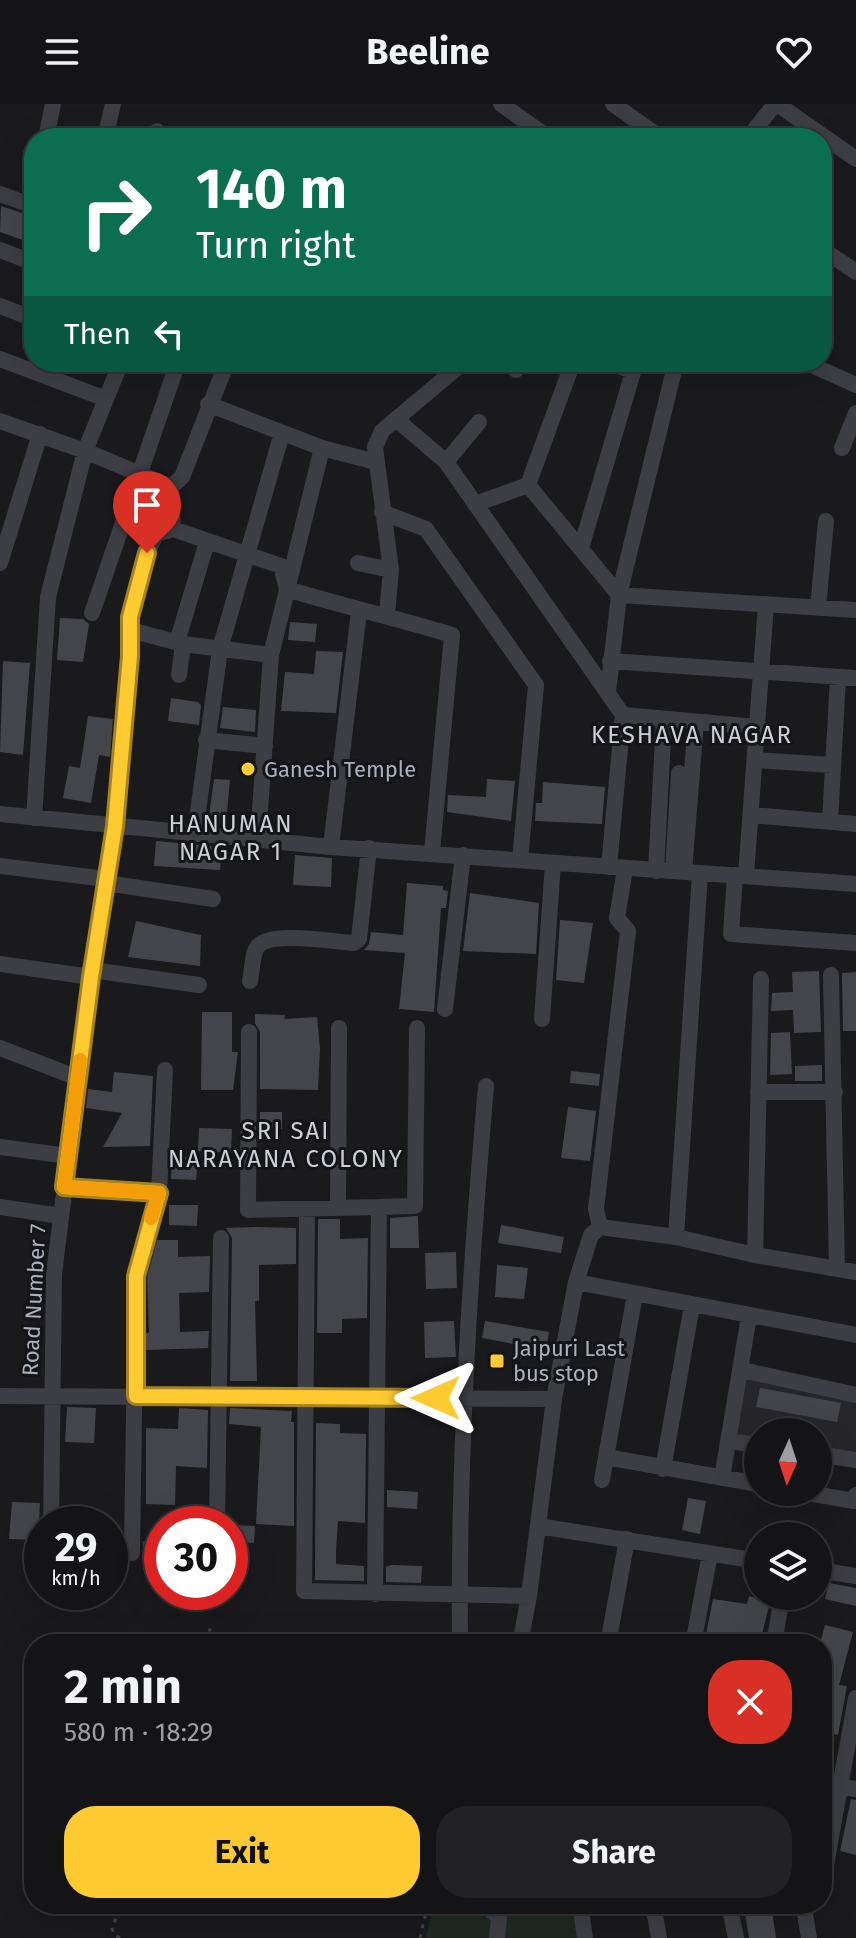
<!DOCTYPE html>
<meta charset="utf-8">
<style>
:root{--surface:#141416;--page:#212123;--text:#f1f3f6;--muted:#9d9ea1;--line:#333335;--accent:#feca31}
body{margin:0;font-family:"Fira Sans",sans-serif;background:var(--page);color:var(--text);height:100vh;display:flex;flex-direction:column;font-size:30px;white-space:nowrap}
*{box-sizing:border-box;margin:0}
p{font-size:26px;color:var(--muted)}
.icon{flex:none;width:44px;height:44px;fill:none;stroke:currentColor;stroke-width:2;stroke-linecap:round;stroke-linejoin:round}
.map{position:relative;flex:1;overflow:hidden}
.sheet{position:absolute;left:24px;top:1530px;width:808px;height:280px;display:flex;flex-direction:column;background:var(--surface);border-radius:32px;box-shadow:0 8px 32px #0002,0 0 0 2px var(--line)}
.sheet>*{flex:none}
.guide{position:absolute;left:24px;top:24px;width:808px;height:244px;border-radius:32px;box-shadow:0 8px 32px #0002,0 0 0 2px var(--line);background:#0b6e4f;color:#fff;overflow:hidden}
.needle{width:52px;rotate:183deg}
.buttons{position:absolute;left:744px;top:1314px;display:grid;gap:16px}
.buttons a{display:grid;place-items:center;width:88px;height:88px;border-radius:50%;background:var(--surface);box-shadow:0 8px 32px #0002,0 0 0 2px var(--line);font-size:40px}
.speed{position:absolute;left:24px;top:1402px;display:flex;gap:16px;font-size:40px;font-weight:700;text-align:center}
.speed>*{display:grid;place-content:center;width:104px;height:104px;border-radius:50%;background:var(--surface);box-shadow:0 8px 32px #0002,0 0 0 2px var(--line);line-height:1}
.speed small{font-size:20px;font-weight:400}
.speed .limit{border:12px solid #d22;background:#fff;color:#111}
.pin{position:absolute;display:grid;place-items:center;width:68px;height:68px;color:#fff;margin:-82px -34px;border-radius:50% 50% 50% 0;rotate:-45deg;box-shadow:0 0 8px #0007}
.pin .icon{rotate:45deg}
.me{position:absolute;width:88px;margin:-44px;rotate:270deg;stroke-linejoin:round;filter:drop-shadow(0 0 6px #0008)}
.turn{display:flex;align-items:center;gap:28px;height:168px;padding:0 40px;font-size:36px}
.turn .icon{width:104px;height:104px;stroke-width:2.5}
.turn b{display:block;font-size:56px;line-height:68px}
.then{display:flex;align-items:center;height:76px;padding:0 40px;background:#0003;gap:16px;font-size:30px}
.round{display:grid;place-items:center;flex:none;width:84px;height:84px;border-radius:32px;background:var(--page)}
.headline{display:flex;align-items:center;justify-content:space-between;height:136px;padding:0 40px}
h1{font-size:48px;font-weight:700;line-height:60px}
.action{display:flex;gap:16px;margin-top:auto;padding:16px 40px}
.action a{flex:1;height:92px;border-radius:32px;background:var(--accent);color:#111;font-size:32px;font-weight:700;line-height:92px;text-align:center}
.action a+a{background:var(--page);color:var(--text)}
header{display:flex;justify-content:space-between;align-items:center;height:104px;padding:0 40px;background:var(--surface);font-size:36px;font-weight:700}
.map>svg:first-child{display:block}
</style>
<header><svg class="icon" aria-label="menu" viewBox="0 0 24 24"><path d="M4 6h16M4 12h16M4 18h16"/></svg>Beeline<svg class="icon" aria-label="heart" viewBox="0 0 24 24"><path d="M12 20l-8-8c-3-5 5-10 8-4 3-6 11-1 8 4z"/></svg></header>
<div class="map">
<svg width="856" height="1834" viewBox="0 0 856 1834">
<rect width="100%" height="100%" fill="#1a1a1d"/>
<path fill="#26262a" d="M 747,1274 L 856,1297 L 856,1350 L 818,1344 L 818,1328 L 758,1328 L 758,1335 L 735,1331 Z"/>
<path fill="#1f2821" d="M 433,1800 L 575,1800 L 579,1834 L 426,1834 Z"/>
<path fill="#44454a" d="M 1,102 L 34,113 L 34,140 L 0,128 Z
M 60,514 L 83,515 L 89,520 L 83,558 L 57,556 Z
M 290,518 L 317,520 L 315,538 L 288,536 Z
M 316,547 L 343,548 L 336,609 L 281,607 L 285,568 L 314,570 Z
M 3,557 L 30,559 L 23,651 L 0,648 Z
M 171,594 L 198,598 L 201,601 L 199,621 L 168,617 Z
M 223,603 L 256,606 L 255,628 L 220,624 Z
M 88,612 L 113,615 L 110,653 L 99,651 L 91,699 L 63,694 L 69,662 L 80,664 Z
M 214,675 L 230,676 L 226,719 L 223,721 L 208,720 Z
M 487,675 L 515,677 L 511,717 L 447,708 L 448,691 L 486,693 Z
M 543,678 L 605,683 L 602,720 L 535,717 L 536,699 L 542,699 Z
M 156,737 L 222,743 L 220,766 L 154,762 Z
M 295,751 L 332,754 L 331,783 L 293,781 Z
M 407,779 L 443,782 L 443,786 L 448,787 L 446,804 L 441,804 L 434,908 L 399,905 L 405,849 L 364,846 L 369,840 L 371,828 L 403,831 Z
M 470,789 L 539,799 L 536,850 L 463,847 Z
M 560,816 L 593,819 L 584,879 L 556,876 Z
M 136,817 L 201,831 L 200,862 L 128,853 Z
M 819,867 L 821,928 L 794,929 L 793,906 L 771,907 L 772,889 L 793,888 L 792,868 Z
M 856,868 L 856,927 L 843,927 L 842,869 Z
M 202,908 L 232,908 L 232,948 L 238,948 L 233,986 L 201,986 Z
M 255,910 L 285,911 L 284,915 L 317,913 L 320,944 L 318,986 L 260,985 L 260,928 L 255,919 Z
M 790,928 L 792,970 L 770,971 L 771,929 Z
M 822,961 L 822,977 L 795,977 L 795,962 Z
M 571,967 L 600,970 L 599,982 L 570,979 Z
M 114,968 L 153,972 L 150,1042 L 103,1043 L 122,1009 L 86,1004 L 88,985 L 112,988 Z
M 568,1003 L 596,1007 L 590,1057 L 561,1054 Z
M 260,1008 L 282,1008 L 282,1025 L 260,1025 Z
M 199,1024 L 232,1025 L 231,1049 L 198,1047 Z
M 172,1052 L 198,1054 L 196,1076 L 171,1075 Z
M 169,1101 L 198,1101 L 197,1122 L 169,1121 Z
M 418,1112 L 419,1144 L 390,1144 L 390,1114 Z
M 318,1115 L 340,1115 L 340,1135 L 368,1134 L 367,1214 L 342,1215 L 342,1229 L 317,1229 Z
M 501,1121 L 564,1133 L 561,1149 L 498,1139 Z
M 257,1123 L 296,1124 L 296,1160 L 259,1161 L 259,1197 L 255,1197 L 257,1277 L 230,1277 L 232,1134 L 226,1124 Z
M 157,1136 L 178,1136 L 178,1153 L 210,1152 L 209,1188 L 179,1189 L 180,1228 L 209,1227 L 208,1244 L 146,1246 L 146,1229 L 149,1229 L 147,1173 Z
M 456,1148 L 457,1184 L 426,1185 L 425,1149 Z
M 497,1161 L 528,1164 L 524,1195 L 495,1193 Z
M 454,1217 L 456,1253 L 425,1254 L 424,1218 Z
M 485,1217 L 549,1228 L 546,1246 L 482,1234 Z
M 760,1284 L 841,1299 L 837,1318 L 756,1303 Z
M 67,1303 L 96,1304 L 94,1339 L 65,1338 Z
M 179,1304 L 208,1306 L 207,1364 L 176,1362 L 175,1401 L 146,1400 L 146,1324 L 178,1325 Z
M 230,1304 L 292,1307 L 291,1318 L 294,1318 L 294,1422 L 256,1420 L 261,1323 L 229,1320 Z
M 316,1319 L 340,1320 L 340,1329 L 366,1330 L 365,1419 L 338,1417 L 336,1446 L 336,1460 L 364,1462 L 364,1477 L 315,1476 Z
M 387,1386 L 418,1388 L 417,1405 L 387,1403 Z
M 688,1394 L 706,1397 L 700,1430 L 682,1426 Z
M 12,1398 L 40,1399 L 38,1436 L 9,1435 Z
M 230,1421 L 255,1422 L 254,1439 L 230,1438 Z
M 143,1437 L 162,1438 L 162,1455 L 143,1454 Z
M 391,1461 L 422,1462 L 421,1479 L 386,1478 L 386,1463 Z
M 829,1479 L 856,1484 L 856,1502 L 825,1495 Z
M 749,1492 L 770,1498 L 760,1538 L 732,1530 L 731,1540 L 704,1540 L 713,1495 L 747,1500 Z
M 825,1521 L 853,1528 L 839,1581 L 847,1582 L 838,1631 L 822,1628 L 820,1540 Z
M 851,1695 L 856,1696 L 856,1751 L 840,1747 Z
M 771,1800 L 776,1834 L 749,1834 L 744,1802 Z"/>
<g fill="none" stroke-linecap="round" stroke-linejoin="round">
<path stroke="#414249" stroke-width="3" stroke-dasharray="4 6" stroke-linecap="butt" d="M 193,1540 L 211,1525
M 120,1834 L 114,1831 L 112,1824 L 122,1800
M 420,1834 L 428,1800"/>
<path stroke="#3d3d44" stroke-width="16" d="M 501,0 L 549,34
M 613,0 L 661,34
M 777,0 L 856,55
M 46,34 L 53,0
M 105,34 L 113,0
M 155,34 L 157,27
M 748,34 L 775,0
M 0,90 L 34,102
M 822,145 L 856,168
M 0,146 L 34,159
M 0,202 L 34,215
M 0,255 L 106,295
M 508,258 L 516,266
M 606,258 L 633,267
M 805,258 L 856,281
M 208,300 L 322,344 L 376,358
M 396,315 L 446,358 L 623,611 L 757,623
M 0,317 L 85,347 L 171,383 L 173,425 L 281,462 L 287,485 C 342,502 397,514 452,531 L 432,748
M 842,344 L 856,309
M 446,358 L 479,318
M 528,381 L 619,491 L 856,506
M 171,383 L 182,373 L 227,258
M 475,400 L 528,381 L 573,258
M 382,408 L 426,425 L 536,581 L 520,756
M 581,444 L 636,258
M 0,459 L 40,330
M 358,459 L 391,466
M 818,504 L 826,417
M 92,509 L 178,258
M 387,511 L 391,466 L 375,343 L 382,327 L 464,258
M 130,526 L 183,540 L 271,551
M 177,538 L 207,438
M 610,557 L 856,574
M 179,571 L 183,540
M 608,588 L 619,491 L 676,258
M 206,636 L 265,642
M 755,656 L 833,661
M 0,710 L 331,743 L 856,780
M 752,711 L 856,720
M 34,714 L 48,493 L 85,347 L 121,258
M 830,718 L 838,574
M 195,730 L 220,545 L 282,329
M 258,735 L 271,551 L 322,344
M 331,743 L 359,507
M 0,762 L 106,775
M 609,763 L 623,611
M 656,767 L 664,616
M 673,767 L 679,669
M 684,767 L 696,618
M 735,771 L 731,830 L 856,839
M 746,771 L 766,500
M 106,779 L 213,795
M 0,860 L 91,873
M 92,866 L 199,881
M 831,871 L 837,1164
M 250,877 C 252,867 252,854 256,845 C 265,825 334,838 354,839 L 359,835 L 369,744
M 445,905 L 463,751
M 542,915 L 553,759
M 249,928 L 248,1106 L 379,1103
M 0,944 L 78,974
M 758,988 L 835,988
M 0,1043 L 68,1052
M 64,1083 L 159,1089
M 0,1103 L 61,1112
M 338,1103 L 339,924
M 307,1105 L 304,1487 L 529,1492
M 600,1123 L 596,1105 L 628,827 L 617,814 L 625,765
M 676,1133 L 700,770
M 755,1151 L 761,875
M 576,1178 L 856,1231
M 635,1190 L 606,1353 L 758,1380
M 742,1266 L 856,1291
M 0,1292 L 554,1295
M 729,1337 L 758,1341
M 818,1350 L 856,1356
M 663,1365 L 692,1201
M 722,1374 L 749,1212
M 602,1376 L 606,1353
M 802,1388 L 854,1397 L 856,1391
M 51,1420 L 54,1170 L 91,873 L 115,722 L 130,552 L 130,513 L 147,449 L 156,430 L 173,425
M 217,1420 L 221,1134
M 538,1422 L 758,1457
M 132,1449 L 136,1172 L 159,1089 L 165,966
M 818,1466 L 856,1472
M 375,1490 L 379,1103 L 415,1102 L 417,924
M 460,1540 C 458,1353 470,1168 486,982
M 520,1540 L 529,1492 L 554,1295 L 576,1178 L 591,1131 L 600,1123 L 676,1133 L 755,1151 L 856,1168
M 608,1540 L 627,1435
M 693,1540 L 710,1450
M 774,1540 L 782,1492
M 822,1680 L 856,1685
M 822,1783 L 856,1594
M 485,1800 L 499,1814 L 497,1834
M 580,1800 L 585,1834
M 653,1800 L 659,1834
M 729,1800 L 736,1834
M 804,1804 L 809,1834"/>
</g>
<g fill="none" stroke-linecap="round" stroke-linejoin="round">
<defs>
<path id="route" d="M 147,449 L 130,513 L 130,552 L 115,722 L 91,873 L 64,1083 L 159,1089 L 136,1172 L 136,1292 L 436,1294"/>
</defs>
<use href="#route" stroke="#a58320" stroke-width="20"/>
<use href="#route" stroke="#feca31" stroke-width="14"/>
<path stroke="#f59e0b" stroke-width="14" d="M 80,956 L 64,1083 L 159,1089 L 151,1114"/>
</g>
<g fill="#feca31" stroke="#151518" stroke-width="3">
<circle cx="248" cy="665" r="8"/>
<rect x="489" y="1249" width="16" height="16" rx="4"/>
</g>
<g text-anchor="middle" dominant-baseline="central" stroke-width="6" stroke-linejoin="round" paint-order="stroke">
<g font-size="22" fill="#acb0bd" stroke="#151518" text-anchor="start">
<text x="264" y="665">Ganesh Temple</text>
<text x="513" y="1244">Jaipuri Last<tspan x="513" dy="25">bus stop</tspan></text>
</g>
<g font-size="22" fill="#acb0bd" stroke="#151518">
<text transform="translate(34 1196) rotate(-87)">Road Number 7</text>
</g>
<g font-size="24" letter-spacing="2" fill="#cdcfd8" stroke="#151518">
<text x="692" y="631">KESHAVA NAGAR</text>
<text x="231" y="720">HANUMAN<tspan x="231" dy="28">NAGAR 1</tspan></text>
<text x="286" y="1027">SRI SAI<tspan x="286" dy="28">NARAYANA COLONY</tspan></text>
</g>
</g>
</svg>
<div class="buttons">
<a><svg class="needle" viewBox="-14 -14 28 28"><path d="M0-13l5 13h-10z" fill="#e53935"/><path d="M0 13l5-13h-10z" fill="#9d9ea1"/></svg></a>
<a><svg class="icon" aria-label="layers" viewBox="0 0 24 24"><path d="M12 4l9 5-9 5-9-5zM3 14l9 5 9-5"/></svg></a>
</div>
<div class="speed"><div>29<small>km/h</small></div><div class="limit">30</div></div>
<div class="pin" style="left:147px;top:449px;background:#d93025"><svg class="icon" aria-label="arrive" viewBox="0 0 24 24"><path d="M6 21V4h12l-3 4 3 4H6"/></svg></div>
<svg class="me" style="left:436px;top:1294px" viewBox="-20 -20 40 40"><path d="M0-17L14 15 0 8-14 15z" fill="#feca31" stroke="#fff" stroke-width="4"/></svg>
<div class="guide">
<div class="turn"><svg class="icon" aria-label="right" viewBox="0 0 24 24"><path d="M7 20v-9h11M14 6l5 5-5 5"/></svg><div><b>140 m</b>Turn right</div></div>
<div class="then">Then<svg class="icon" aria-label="left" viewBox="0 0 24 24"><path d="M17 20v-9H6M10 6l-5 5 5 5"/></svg></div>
</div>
<section class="sheet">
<div class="headline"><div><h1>2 min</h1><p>580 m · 18:29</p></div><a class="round" style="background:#d93025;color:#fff"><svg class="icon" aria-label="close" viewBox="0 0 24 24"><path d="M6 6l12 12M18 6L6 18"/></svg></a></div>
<div class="action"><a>Exit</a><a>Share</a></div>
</section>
</div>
